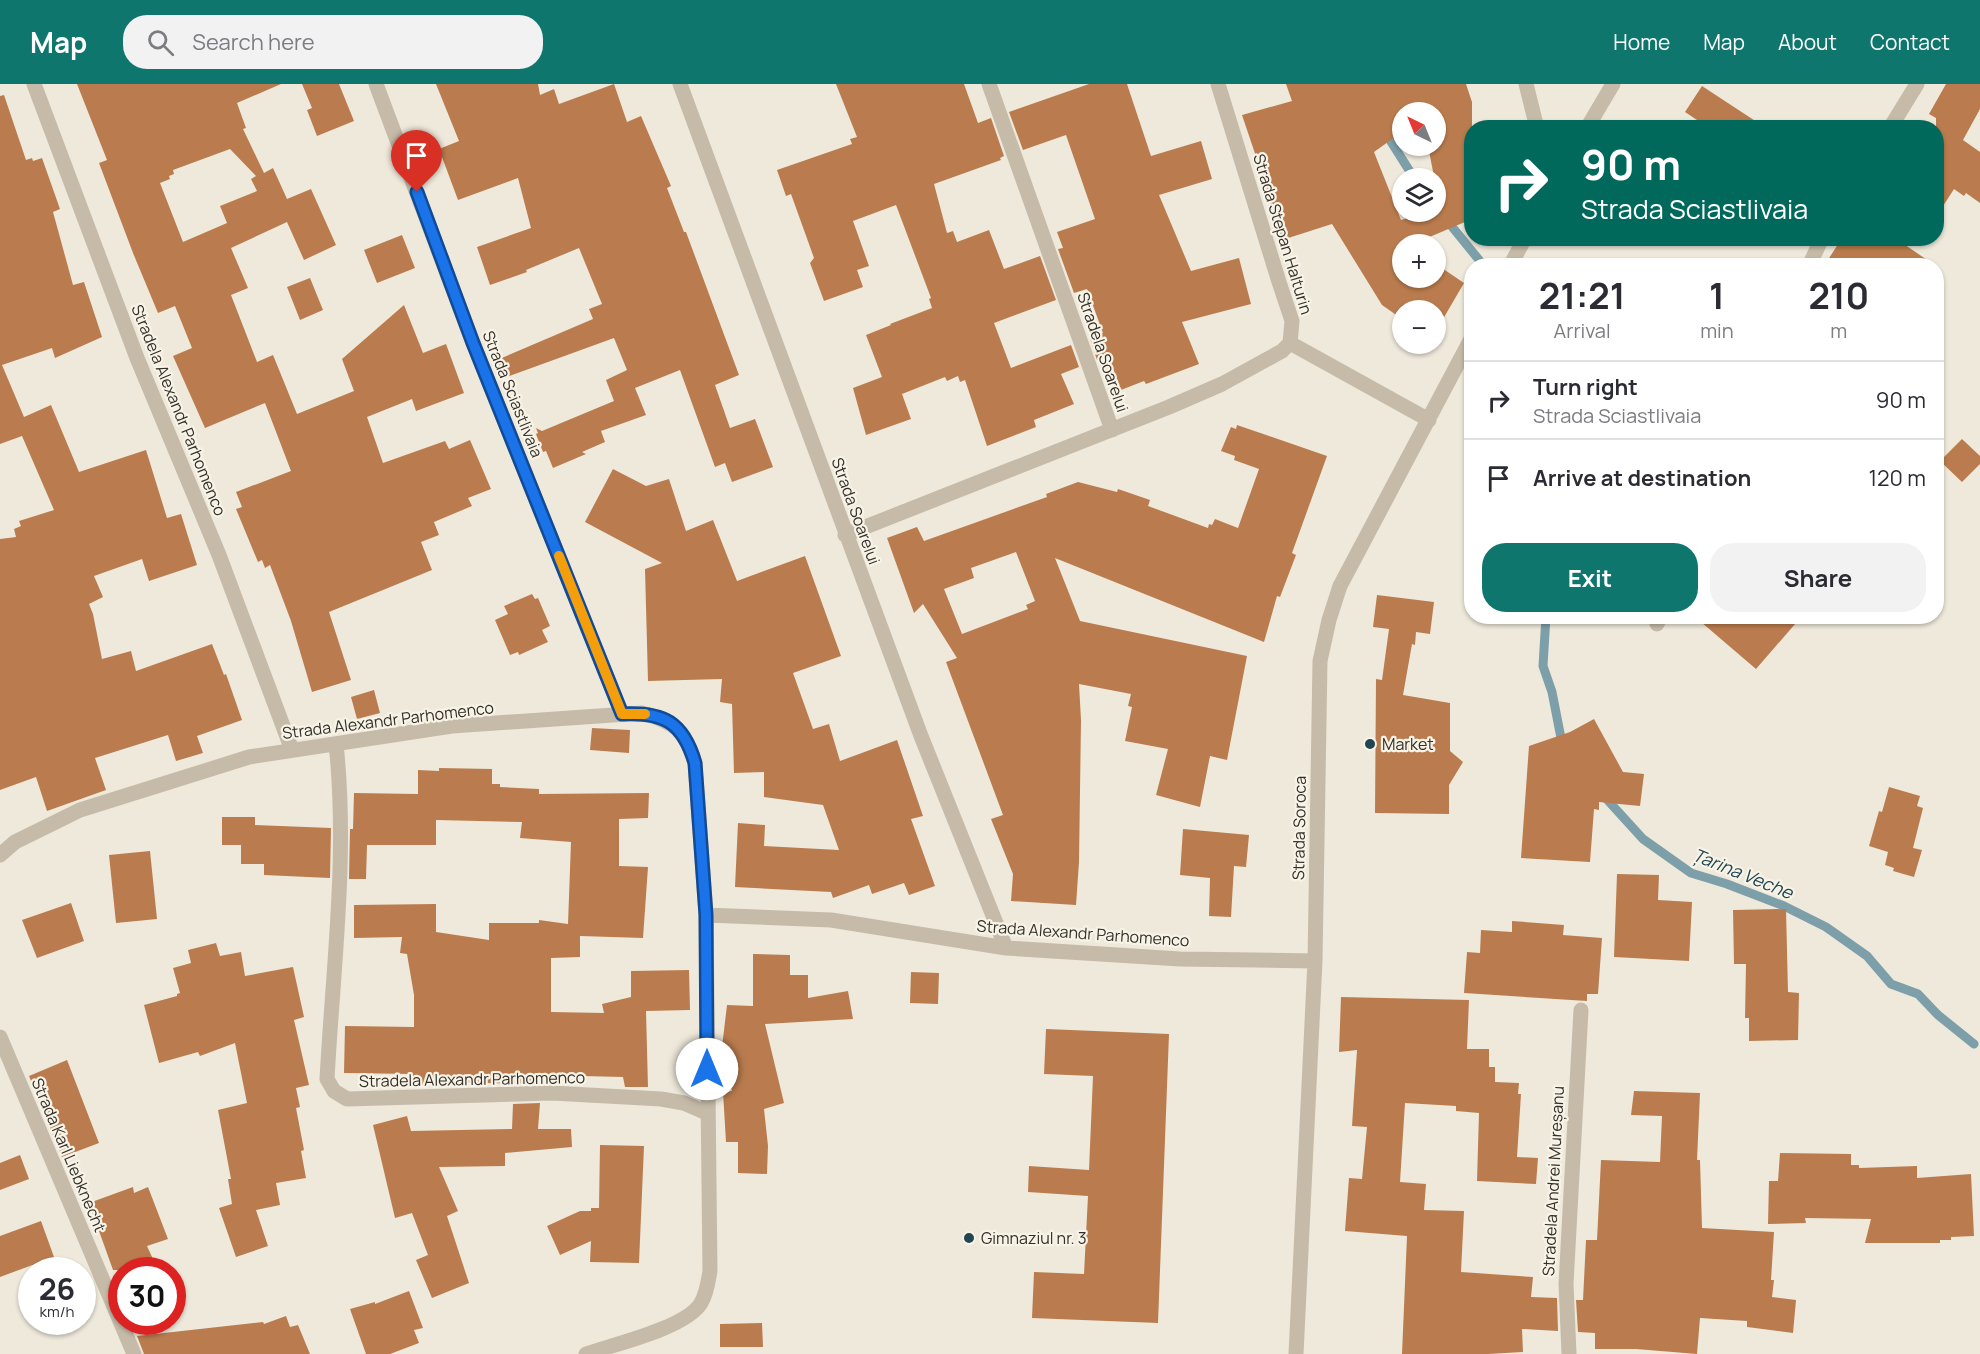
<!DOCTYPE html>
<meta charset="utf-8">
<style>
:root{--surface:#fff;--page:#f2f2f3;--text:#2b2b33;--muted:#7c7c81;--line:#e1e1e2;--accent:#0f766e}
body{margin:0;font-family:Manrope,sans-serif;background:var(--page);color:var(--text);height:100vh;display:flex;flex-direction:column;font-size:22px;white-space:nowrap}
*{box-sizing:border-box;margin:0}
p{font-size:20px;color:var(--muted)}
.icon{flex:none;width:33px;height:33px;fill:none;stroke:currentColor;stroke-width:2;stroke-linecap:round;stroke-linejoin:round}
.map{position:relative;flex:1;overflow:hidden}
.details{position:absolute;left:1464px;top:174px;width:480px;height:366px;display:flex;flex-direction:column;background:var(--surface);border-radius:24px;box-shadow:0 2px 4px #0004}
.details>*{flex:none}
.banner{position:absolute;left:1464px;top:36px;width:480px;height:126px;border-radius:24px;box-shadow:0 2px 4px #0004;background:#00695c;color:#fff;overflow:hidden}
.needle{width:39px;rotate:317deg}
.fabs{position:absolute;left:1392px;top:18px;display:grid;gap:12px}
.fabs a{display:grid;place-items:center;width:54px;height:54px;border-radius:50%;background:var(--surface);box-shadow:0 2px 4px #0004;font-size:30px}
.speed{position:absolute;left:18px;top:1173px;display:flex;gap:12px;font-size:30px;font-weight:700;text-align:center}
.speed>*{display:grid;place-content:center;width:78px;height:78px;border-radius:50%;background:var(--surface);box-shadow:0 2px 4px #0004;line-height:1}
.speed small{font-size:15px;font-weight:400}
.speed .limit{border:9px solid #d22;background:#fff;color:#111}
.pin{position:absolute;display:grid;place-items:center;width:51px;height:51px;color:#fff;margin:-62px -26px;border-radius:50% 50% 50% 0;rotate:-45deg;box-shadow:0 0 6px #0007}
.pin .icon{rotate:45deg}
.me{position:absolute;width:66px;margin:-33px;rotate:0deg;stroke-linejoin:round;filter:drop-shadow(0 0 4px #0008)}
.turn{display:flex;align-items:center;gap:21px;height:126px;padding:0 18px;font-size:27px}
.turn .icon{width:78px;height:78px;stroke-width:2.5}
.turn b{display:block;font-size:42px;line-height:51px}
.eta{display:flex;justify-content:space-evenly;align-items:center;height:102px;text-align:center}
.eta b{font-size:36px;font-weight:700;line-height:42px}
.button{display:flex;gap:12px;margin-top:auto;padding:12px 18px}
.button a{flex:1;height:69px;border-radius:24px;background:var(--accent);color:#fff;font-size:24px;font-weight:700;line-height:69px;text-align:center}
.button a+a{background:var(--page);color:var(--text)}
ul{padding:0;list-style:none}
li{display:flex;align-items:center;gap:18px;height:78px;padding:0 18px;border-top:2px solid var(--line)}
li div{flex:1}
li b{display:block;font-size:22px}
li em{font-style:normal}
header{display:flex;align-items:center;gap:36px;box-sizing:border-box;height:84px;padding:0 30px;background:var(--accent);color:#fff}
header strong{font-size:28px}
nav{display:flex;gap:33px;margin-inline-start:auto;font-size:21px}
.search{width:420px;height:54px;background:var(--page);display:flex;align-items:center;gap:15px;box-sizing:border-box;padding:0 21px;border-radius:24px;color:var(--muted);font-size:22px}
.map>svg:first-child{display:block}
</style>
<header>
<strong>Map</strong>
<div class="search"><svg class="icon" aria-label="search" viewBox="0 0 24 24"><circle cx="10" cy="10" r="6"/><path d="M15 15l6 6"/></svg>Search here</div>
<nav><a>Home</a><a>Map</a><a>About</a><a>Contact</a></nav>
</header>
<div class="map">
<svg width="1980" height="1270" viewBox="0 0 1980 1270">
<rect width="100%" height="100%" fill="#efe9db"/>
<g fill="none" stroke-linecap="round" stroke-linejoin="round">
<path stroke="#7d9fa9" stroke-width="9" d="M 1385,48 L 1414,94
M 1436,123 L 1484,182
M 1546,532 L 1543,582 L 1552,608 L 1561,654 L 1565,662
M 1602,710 L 1643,755 L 1691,789 L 1727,800 L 1784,822 L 1826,843 L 1867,872 L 1891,900 L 1918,910 L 1938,931 L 1974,960"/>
</g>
<path fill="#ba7c4e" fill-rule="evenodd" d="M 77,0 L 281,0 L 237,19 L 246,44 L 243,45 L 264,89 L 273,84 L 287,115 L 311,105 L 336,161 L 304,176 L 287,138 L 231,164 L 248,204 L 231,211 L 257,278 L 273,271 L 297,330 L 354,307 L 342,275 L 404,221 L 423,269 L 446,260 L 464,309 L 416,327 L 412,315 L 367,333 L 383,379 L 445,357 L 449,365 L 470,356 L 491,405 L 468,414 L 472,422 L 434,438 L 439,451 L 421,458 L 432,486 L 329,528 L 351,596 L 312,608 L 291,537 L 270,481 L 265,484 L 262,476 L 258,478 L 236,425 L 242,423 L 236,408 L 291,387 L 265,319 L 205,344 L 173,272 L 192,264 L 175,222 L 158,229 L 133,169 L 99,79 L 107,76 ZM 230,65 L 256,92 L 251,95 L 257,107 L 220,122 L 227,139 L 183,158 L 160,99 L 170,95 L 169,92 L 174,90 L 173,86 Z
M 302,0 L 339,0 L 354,37 L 317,52 L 307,26 L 312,24 Z
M 436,0 L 538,0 L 540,11 L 554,5 L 559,20 L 614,0 L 627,38 L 641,32 L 671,102 L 667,104 L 684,148 L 686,148 L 739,291 L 715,301 L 730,344 L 755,335 L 773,383 L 732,398 L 725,379 L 715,383 L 680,286 L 635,304 L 646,331 L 601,347 L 605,358 L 582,368 L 586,370 L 553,384 L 546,367 L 543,368 L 536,350 L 538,349 L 536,344 L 542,347 L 614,317 L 606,296 L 627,286 L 614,254 L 504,294 L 497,276 L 593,235 L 589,225 L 602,220 L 579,164 L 526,186 L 527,188 L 490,201 L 477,163 L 531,144 L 518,94 L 458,116 L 439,65 L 459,57 Z
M 836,0 L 964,0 L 978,39 L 991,34 L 1004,72 L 1000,74 L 1001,76 L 934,100 L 947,149 L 953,147 L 957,158 L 989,146 L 1004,185 L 1040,172 L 1056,216 L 994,239 L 1011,284 L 1071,261 L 1079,283 L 1061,290 L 1074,320 L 1034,336 L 1036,343 L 987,362 L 965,296 L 960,298 L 958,292 L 947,297 L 945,293 L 902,310 L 911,335 L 866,351 L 853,304 L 882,293 L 866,251 L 891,241 L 890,240 L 932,224 L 929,215 L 931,214 L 896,121 L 853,137 L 869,182 L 857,186 L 863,203 L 824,217 L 810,179 L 814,174 L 791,110 L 786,112 L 777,86 L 852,60 L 850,55 L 857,53 Z
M 1089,0 L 1127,0 L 1151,72 L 1201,57 L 1212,95 L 1159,111 L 1191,187 L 1239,174 L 1251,220 L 1182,238 L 1199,280 L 1146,300 L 1144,297 L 1121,306 L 1108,271 L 1097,276 L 1090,254 L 1103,249 L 1087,205 L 1074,209 L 1058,165 L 1063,164 L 1057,148 L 1095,135 L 1066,51 L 1023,66 L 1009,28 Z
M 1286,0 L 1466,0 L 1472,18 L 1472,135 L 1413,160 L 1402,160 L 1402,194 L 1436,194 L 1436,180 L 1464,199 L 1436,247 L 1436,226 L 1402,226 L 1402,235 L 1382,221 L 1332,140 L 1282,156 L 1269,115 L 1270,114 L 1242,31 L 1292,17 ZM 1402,28 L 1436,28 L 1436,62 L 1428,62 L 1440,123 L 1436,125 L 1436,128 L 1428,128 L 1401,136 L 1374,68 L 1402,48 Z
M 1946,0 L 1980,0 L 1980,25 L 1963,56 L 1980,68 L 1980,119 L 1966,109 L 1964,112 L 1954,105 L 1936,133 L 1936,34 L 1929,30 Z
M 1702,2 L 1766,44 L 1709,44 L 1685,28 Z
M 4,11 L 26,76 L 32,74 L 33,77 L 42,74 L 60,125 L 53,128 L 73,201 L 84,198 L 102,253 L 55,274 L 52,264 L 2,281 L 24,333 L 51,321 L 79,388 L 146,366 L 167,434 L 181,430 L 197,481 L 149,497 L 142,475 L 94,492 L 103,513 L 89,520 L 93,530 L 102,575 L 131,567 L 136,587 L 212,560 L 224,591 L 226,590 L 242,636 L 197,652 L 203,669 L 176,677 L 168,651 L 95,674 L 106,706 L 47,727 L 36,693 L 0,706 L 0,455 L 16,453 L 14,445 L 21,442 L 19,437 L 54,426 L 22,352 L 0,360 L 0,12 Z
M 402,151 L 415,184 L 377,199 L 364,166 Z
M 1842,154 L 1895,154 L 1936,182 L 1824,182 Z
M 310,194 L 323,226 L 300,236 L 287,203 Z
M 1237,341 L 1327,372 L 1292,469 L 1296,471 L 1280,513 L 1277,512 L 1264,558 L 1055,474 L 1080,537 L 1247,572 L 1227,676 L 1210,672 L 1200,723 L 1156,711 L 1168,665 L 1125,657 L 1132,623 L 1128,622 L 1131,610 L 1079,600 L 1081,636 L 1079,778 L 1076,821 L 1011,817 L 1013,790 L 991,735 L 1003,731 L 946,578 L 957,574 L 923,520 L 914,529 L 887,454 L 917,443 L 924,457 L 1047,413 L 1046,410 L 1078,398 L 1117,408 L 1118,405 L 1150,416 L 1148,422 L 1208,444 L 1209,440 L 1212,441 L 1215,435 L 1238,444 L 1259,385 L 1234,376 L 1235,372 L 1221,367 L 1231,343 L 1236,345 ZM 1016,468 L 1035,517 L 1026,521 L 1028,525 L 962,550 L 944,505 L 974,494 L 971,484 Z
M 1962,355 L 1980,372 L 1980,380 L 1962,398 L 1940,377 Z
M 613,385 L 646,402 L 669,395 L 686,447 L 713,436 L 737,497 L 805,472 L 841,572 L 793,589 L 813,645 L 829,640 L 840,677 L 897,656 L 923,732 L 911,735 L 935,802 L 909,811 L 904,799 L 872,810 L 869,801 L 833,814 L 831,808 L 735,803 L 738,739 L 765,741 L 764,762 L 839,766 L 823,721 L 764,713 L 764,688 L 734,689 L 732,620 L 720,618 L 722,595 L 648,597 L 645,485 L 662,479 L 585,438 Z
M 532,510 L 535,515 L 538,514 L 550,542 L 542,546 L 548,558 L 519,571 L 518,568 L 510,571 L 495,536 L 508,530 L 504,522 Z
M 1377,511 L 1434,518 L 1430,550 L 1416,548 L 1415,561 L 1412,560 L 1403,611 L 1450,619 L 1450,667 L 1463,678 L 1449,701 L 1449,730 L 1375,729 L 1376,595 L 1382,596 L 1389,545 L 1373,543 Z
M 1694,532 L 1802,532 L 1756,585 Z
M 374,606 L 380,629 L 357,635 L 351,613 Z
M 1594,635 L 1623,688 L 1644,690 L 1640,722 L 1599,718 L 1599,726 L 1594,725 L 1590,778 L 1521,774 L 1529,662 L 1570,648 Z
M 592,644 L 630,646 L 629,669 L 590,666 Z
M 439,684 L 492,685 L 492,700 L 500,700 L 500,703 L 539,705 L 539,710 L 649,709 L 648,734 L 619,735 L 619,782 L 648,783 L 643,854 L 580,852 L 580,873 L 551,874 L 551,928 L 604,929 L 602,920 L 631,913 L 631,887 L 689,886 L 690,926 L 646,927 L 648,1003 L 625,1003 L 623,993 L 541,991 L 541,1000 L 441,998 L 441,1001 L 413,1001 L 413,990 L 344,989 L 345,942 L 414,943 L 414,911 L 407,870 L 400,869 L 402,853 L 354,854 L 354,821 L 436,820 L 436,848 L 489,856 L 489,839 L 539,839 L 539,836 L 568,840 L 571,758 L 520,754 L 522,738 L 436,736 L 436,761 L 367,761 L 366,795 L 349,795 L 350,745 L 353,745 L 354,709 L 418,710 L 418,686 L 439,687 Z
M 1889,703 L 1920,712 L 1917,722 L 1923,724 L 1913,764 L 1922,766 L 1914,793 L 1893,787 L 1894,784 L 1885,781 L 1888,768 L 1869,762 L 1879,727 L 1882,728 Z
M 222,733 L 255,733 L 255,741 L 331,744 L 330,794 L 264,791 L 264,780 L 241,780 L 241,761 L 222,761 Z
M 1183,745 L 1249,751 L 1246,783 L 1234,782 L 1231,833 L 1209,832 L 1210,794 L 1180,791 Z
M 150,767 L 157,835 L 116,839 L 109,771 Z
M 1617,790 L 1659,791 L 1658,816 L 1692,818 L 1689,877 L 1614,873 Z
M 71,819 L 84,857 L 37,874 L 22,836 Z
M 1786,825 L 1788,908 L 1799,909 L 1798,956 L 1749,957 L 1749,934 L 1745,934 L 1746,880 L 1734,880 L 1733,826 Z
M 1512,837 L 1564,841 L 1563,851 L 1602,854 L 1598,910 L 1587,910 L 1587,917 L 1464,909 L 1467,868 L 1480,869 L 1481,846 L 1512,848 Z
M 216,859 L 220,872 L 241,868 L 245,892 L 293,883 L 304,933 L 294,936 L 309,1001 L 296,1004 L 300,1023 L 296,1024 L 304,1066 L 301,1067 L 306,1094 L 276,1099 L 280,1121 L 256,1126 L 268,1162 L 236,1173 L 219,1124 L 232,1120 L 228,1095 L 231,1095 L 218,1026 L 247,1019 L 235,959 L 200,972 L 198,968 L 159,979 L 144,921 L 177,912 L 177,910 L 180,909 L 173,884 L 191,879 L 188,866 Z
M 753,870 L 790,871 L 790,891 L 808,891 L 808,914 L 848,907 L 853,935 L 765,940 L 784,1019 L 764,1025 L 768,1062 L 767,1090 L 738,1089 L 738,1058 L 726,1058 L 723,1008 L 732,1007 L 722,963 L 727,921 L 753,922 Z
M 911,888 L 939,889 L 938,920 L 910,919 Z
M 1341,913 L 1469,916 L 1467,965 L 1489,965 L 1489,983 L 1495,983 L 1495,998 L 1519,999 L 1518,1010 L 1521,1010 L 1517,1073 L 1538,1074 L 1536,1100 L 1477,1097 L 1479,1029 L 1456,1027 L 1456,1022 L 1405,1019 L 1400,1098 L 1426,1100 L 1424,1126 L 1464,1127 L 1461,1188 L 1533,1193 L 1531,1213 L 1557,1214 L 1558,1247 L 1522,1245 L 1523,1268 L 1488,1270 L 1402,1270 L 1407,1152 L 1345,1147 L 1349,1094 L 1362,1095 L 1367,1043 L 1352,1042 L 1357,966 L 1339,968 Z
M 1046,945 L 1169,950 L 1158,1239 L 1032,1234 L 1034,1188 L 1084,1190 L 1088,1112 L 1028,1108 L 1029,1082 L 1089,1086 L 1093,992 L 1044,990 Z
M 67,976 L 99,1059 L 62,1073 L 29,992 Z
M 1634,1007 L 1700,1009 L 1697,1076 L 1700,1076 L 1702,1144 L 1774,1148 L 1771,1196 L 1774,1196 L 1772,1213 L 1796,1216 L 1793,1249 L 1747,1243 L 1747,1237 L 1700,1234 L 1697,1270 L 1636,1265 L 1595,1265 L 1595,1249 L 1578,1248 L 1576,1216 L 1583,1216 L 1586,1156 L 1597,1156 L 1601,1076 L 1660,1078 L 1662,1032 L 1631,1031 Z
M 540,1019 L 538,1045 L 571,1045 L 572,1063 L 505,1069 L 505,1082 L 439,1083 L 458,1127 L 447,1132 L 469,1199 L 432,1214 L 416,1176 L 428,1171 L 412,1129 L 395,1134 L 373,1041 L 407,1032 L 411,1047 L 512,1045 L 513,1020 Z
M 600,1061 L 644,1062 L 639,1179 L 590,1178 L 591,1157 L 560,1171 L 547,1142 L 580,1127 L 591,1127 L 591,1124 L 599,1124 Z
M 1780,1069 L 1851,1070 L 1851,1081 L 1859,1081 L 1859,1084 L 1917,1082 L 1917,1094 L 1971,1090 L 1974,1152 L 1951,1153 L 1951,1156 L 1940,1156 L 1940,1159 L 1865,1159 L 1871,1135 L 1805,1134 L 1806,1139 L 1768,1140 L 1769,1097 L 1778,1097 Z
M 20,1071 L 29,1095 L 0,1106 L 0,1079 Z
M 133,1103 L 134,1109 L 148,1103 L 168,1155 L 147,1162 L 158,1186 L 113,1186 L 89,1119 Z
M 41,1137 L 54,1173 L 0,1193 L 0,1152 Z
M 409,1207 L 423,1244 L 414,1246 L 419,1259 L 390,1270 L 366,1270 L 350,1225 L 375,1218 L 375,1220 Z
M 286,1232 L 290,1243 L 298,1241 L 310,1270 L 144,1270 L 137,1252 L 263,1238 L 264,1240 Z
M 762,1239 L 763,1263 L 720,1263 L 720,1240 Z"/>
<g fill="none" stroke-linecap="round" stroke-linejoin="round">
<path stroke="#c6bba8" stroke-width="15" d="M 34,0 L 137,274 L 219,471 L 292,666
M 376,0 L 473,259 L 622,630
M 680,0 L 921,652 L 1006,864
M 989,0 L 1112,346
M 1526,0 L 1537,44
M 1587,44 L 1613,0
M 1890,44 L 1917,0
M 1510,182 L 1525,154
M 1809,182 L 1822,154
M 1290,259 L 1429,336
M 845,451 L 1169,323 L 1222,300 L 1282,267 L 1290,259 L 1292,237 L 1279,198 L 1218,0
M 1657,540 L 1661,532
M 336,660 C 348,771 333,883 327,995 L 334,1007 L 347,1015 L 552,1009 L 661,1015 L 684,1019 L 707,1029
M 0,771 L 15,758 L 80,726 L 249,673 L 452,642 L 642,629 C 675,638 685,646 695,679 L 706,831 L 710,1187 C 708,1198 707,1209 701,1219 C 686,1244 615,1260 586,1270
M 706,831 L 831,836 L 1006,864 L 1180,875 L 1315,877
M 0,953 L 134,1270
M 1296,1270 L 1315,877 L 1320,577 L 1329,536 L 1340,502 L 1472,253
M 1569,1270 L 1566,1200 L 1581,926"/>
</g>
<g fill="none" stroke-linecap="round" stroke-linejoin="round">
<defs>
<path id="route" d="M 417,108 L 473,259 L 622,630 C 664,628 683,638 695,679 L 706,831 L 707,985"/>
</defs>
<use href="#route" stroke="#114b97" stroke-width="15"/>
<use href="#route" stroke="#1a73e8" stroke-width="10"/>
<path stroke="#f59e0b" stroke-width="10" d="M 559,472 L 622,630 L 645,630"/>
</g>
<g fill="#214551" stroke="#f7f3e7" stroke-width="2">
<circle cx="1370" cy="660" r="6"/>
<circle cx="969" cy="1154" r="6"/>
</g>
<g text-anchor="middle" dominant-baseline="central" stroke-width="4.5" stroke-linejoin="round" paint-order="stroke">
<g font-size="16" fill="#342e28" stroke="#f7f3e7">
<text transform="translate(1283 150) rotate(73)">Strada Stepan Halturin</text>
<text transform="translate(1103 268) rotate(71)">Stradela Soarelui</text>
<text transform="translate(513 310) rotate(68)">Strada Sciastlivaia</text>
<text transform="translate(179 326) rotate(68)">Stradela Alexandr Parhomenco</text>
<text transform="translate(856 427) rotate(70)">Strada Soarelui</text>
<text transform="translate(388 636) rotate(-7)">Strada Alexandr Parhomenco</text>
<text transform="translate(1299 744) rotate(-89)">Strada Soroca</text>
<text transform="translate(1083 849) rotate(4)">Strada Alexandr Parhomenco</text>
<text transform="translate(472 995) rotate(-1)">Stradela Alexandr Parhomenco</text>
<text transform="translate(69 1071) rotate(67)">Strada Karl Liebknecht</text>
<text transform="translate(1553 1097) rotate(-87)">Stradela Andrei Mureșanu</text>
</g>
<g font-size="16" fill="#342e28" stroke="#f7f3e7" text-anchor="start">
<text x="1382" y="660">Market</text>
<text x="981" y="1154">Gimnaziul nr. 3</text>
</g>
<g font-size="18" font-style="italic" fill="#214551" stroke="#f7f3e7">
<text transform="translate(1743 789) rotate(22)">Țarina Veche</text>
</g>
</g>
</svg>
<div class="fabs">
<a><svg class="needle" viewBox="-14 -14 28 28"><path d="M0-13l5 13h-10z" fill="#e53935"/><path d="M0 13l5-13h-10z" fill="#7c7c81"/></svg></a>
<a><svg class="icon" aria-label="layers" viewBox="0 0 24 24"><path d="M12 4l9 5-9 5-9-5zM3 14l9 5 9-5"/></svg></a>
<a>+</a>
<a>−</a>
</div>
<div class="speed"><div>26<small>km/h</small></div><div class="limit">30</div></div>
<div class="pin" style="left:417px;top:108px;background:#d93025"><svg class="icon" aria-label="arrive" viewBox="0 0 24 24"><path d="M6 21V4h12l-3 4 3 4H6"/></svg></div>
<svg class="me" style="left:707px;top:985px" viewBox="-20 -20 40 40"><circle r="19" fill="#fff"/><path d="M0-13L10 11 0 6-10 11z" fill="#1a73e8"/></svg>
<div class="banner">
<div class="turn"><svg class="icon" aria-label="right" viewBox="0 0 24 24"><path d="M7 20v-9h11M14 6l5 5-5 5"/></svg><div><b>90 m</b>Strada Sciastlivaia</div></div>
</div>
<section class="details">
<div class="eta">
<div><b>21:21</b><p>Arrival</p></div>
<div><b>1</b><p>min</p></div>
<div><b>210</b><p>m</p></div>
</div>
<ul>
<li><svg class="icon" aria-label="right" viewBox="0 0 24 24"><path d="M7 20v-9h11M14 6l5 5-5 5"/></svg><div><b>Turn right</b><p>Strada Sciastlivaia</p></div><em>90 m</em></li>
<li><svg class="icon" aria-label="arrive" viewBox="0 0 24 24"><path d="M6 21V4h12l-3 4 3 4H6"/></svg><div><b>Arrive at destination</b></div><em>120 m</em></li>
</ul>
<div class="button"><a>Exit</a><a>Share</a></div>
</section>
</div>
